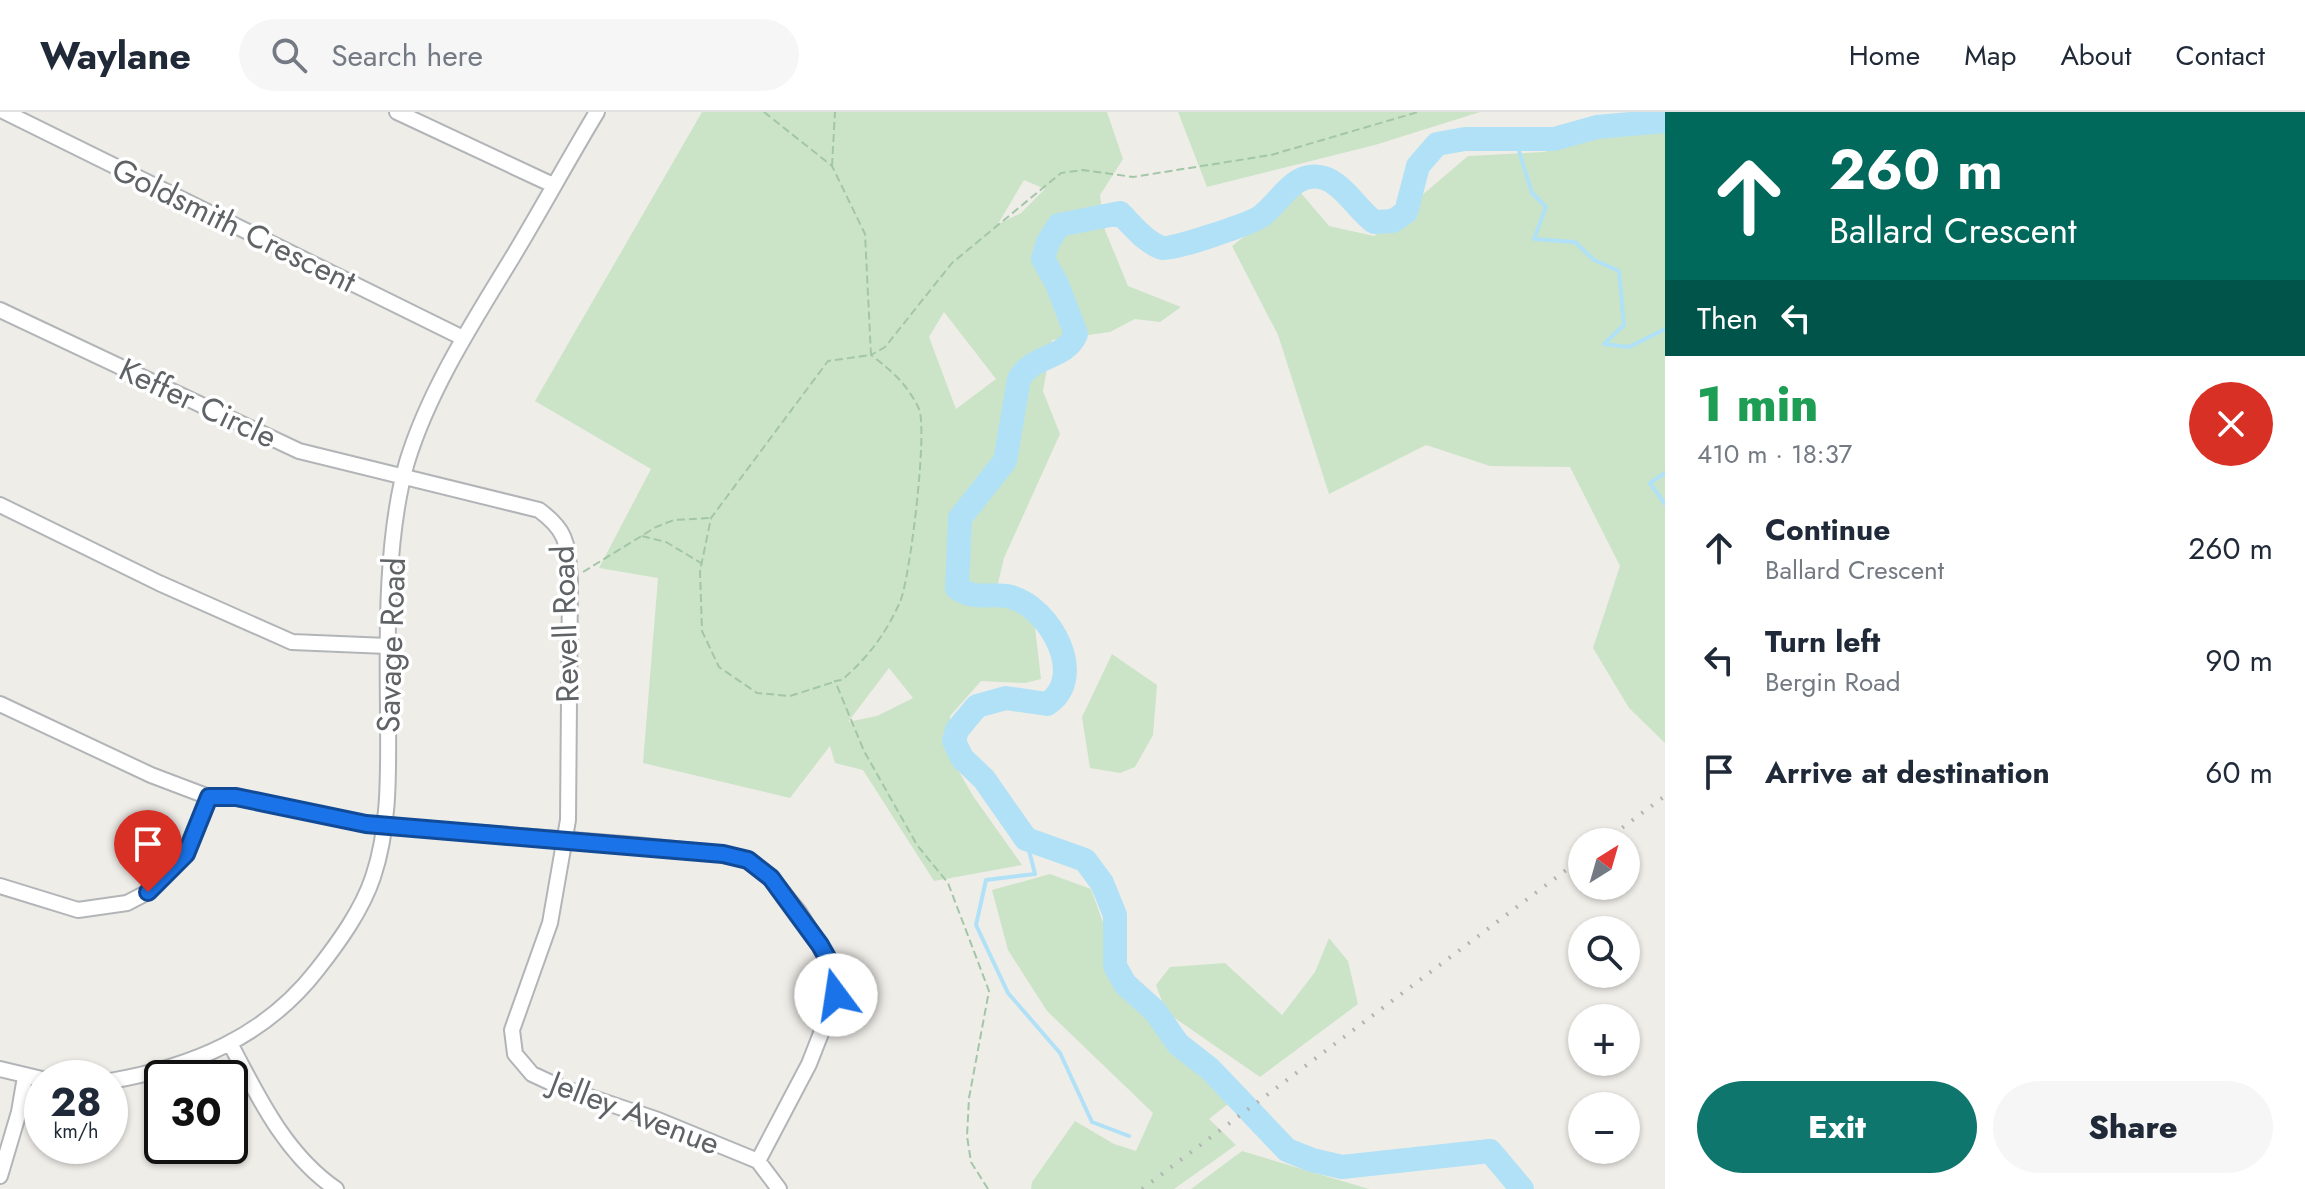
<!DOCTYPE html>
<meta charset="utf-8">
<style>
:root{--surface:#fff;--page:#f6f6f7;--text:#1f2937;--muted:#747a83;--line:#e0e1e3;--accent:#0f766e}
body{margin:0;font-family:Jost,sans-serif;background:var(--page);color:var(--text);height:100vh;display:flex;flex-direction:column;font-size:30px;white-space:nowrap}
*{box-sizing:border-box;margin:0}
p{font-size:26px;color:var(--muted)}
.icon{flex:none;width:44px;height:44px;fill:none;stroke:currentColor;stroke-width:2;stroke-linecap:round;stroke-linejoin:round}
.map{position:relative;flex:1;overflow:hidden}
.panel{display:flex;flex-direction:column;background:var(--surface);width:640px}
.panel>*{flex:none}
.banner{background:#00695c;color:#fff;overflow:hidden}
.needle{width:52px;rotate:37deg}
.tools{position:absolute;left:1568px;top:716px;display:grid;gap:16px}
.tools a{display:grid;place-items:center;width:72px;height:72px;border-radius:50%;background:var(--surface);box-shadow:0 2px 6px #0004;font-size:40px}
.speed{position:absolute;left:24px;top:948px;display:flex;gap:16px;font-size:40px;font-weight:700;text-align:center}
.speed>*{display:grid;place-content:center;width:104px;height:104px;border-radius:50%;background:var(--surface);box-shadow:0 2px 6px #0004;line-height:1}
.speed small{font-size:20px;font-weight:400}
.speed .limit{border:4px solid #111;border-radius:12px;background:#fff;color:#111}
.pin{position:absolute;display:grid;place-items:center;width:68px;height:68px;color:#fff;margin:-82px -34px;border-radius:50% 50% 50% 0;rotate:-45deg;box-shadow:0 0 8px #0007}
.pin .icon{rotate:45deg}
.me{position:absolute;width:88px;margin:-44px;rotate:346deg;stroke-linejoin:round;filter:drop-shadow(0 0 6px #0008)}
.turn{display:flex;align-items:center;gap:28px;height:168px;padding:0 32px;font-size:36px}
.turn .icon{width:104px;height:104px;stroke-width:2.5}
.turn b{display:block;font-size:56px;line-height:68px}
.then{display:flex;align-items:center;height:76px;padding:0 32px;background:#0003;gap:16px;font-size:30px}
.round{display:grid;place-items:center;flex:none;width:84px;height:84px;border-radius:42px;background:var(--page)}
.summary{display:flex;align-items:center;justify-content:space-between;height:136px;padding:0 32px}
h1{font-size:48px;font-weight:800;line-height:60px;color:#1e9e55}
.action{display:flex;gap:16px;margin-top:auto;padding:16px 32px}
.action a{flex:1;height:92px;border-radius:48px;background:var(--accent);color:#fff;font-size:32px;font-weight:800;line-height:92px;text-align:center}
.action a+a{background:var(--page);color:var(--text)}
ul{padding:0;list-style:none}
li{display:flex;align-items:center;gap:24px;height:112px;padding:0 32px}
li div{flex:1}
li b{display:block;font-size:30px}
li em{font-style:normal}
header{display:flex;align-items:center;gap:48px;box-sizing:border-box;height:112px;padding:0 40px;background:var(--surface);border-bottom:2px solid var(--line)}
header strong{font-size:38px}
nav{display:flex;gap:44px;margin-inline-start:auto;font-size:28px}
.search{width:560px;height:72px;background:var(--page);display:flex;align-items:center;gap:20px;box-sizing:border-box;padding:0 28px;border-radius:44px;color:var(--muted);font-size:30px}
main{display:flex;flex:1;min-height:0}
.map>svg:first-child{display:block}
</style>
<header>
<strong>Waylane</strong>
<div class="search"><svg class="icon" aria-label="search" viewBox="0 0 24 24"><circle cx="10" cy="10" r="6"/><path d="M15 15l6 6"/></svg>Search here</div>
<nav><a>Home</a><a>Map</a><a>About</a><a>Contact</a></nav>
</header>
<main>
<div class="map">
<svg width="1665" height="1077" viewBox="0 0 1665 1077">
<rect width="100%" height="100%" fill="#efede8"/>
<path fill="#cbe4c7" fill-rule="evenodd" d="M 702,0 L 1107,0 L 1123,47 L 1100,83 L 1105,118 L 1128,174 L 1181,195 L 1160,210 L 1135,207 L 1110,220 L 1052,228 L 1043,279 L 1060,322 L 1004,446 L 994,489 L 1034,507 L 1041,567 L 1025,571 L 981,569 L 950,604 L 950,644 L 973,684 L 1022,753 L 934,769 L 863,658 L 835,651 L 830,634 L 790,686 L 643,651 L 658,466 L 599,456 L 651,357 L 535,289 ZM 1024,68 L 1045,77 L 1021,101 L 998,112 ZM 944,200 L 996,267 L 956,297 L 929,225 ZM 889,556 L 913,586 L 877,604 L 848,610 Z
M 1178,0 L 1480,0 L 1375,33 L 1207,75 Z
M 1665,6 L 1665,631 L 1629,596 L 1593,536 L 1620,454 L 1570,355 L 1490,354 L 1426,333 L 1329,382 L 1278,223 L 1232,134 L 1301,81 L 1329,114 L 1374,124 L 1468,44 L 1544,40 Z
M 1112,542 L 1157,573 L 1153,623 L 1135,655 L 1120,661 L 1090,656 L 1082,605 Z
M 1050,762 L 1091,777 L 1127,878 L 1195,948 L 1228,992 L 1209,1007 L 1236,1033 L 1174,1077 L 1031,1077 L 1032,1070 L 1075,1009 L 1114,1032 L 1136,1039 L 1153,1001 L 1047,899 L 1008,838 L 992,778 Z
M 1329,826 L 1348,849 L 1358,892 L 1260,965 L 1166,900 L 1156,873 L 1170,855 L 1225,851 L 1282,903 L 1315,860 Z
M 1242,1039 L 1369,1077 L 1191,1077 Z"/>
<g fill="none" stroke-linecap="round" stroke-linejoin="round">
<path stroke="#b1e1f6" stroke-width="4" d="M 1516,29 L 1532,81 L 1546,95 L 1534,127 L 1575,130 L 1594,148 L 1619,159 L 1624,213 L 1604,232 L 1629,235 L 1665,217
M 1665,361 L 1650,371 L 1665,392
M 1026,727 L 1035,762 L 986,768 L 976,813 L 1008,881 L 1060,941 L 1092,1010 L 1129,1024"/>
<path stroke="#b1e1f6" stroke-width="24" d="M 1522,1077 L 1490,1039 L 1342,1055 L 1312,1048 L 1287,1038 L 1210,957 L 1178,932 L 1155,899 L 1125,872 L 1115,854 L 1115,803 L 1102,771 L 1085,748 L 1026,727 L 984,667 L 962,646 L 954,629 L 957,618 L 977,594 L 1006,586 L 1047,592 C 1088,566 1051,496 1011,485 C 990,480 976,489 957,476 L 960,406 L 1005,349 L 1019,267 C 1033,242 1065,248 1076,222 L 1057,172 L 1043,147 L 1048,130 L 1059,113 L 1120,101 C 1132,113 1145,130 1162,136 C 1170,139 1249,112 1260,105 C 1281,91 1293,57 1324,66 C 1343,72 1358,98 1374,110 L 1393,109 L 1406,100 L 1418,54 L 1437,32 L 1465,27 L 1554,27 L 1597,15 L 1665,9"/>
<defs>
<path id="minor" d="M 5,0 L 463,226
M 397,0 L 553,73
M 0,198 L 299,339 L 539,398 C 569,420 567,433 570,468 L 568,708 L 550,811 L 512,918 L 515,942 L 532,962 L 560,975 L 658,1008 L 758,1049 L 779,1077
M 0,393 L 159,471 L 292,530 L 387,534
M 0,592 L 151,663 L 209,685 L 236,685 L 366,712 L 636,733 L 723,742 L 748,748 L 771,766 L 799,800 L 833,856 L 836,883 L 809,952 L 758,1049
M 0,774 L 78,798 L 127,791 L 148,780 L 186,742 L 209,685
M 231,933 C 258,985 286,1043 336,1077
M 0,957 L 42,967
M 110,969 C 192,955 265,925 317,858 C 339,830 362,798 373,765 C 391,712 388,652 388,597 C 387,521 386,423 407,350 C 429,278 473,210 512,146 C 541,98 568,48 597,0
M 0,1064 L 19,1000 L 25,965"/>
</defs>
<use href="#minor" stroke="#b2b5b8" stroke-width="18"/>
<path stroke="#a3c6a8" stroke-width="2" stroke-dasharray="8 4" stroke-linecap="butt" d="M 764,0 L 832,54 L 865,122 L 871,243 L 828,249 L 711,406 L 700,459 L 702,519 L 719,555 L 757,581 L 790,584 L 834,570
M 832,54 L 835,0
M 642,424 L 666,430 L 701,451
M 583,460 L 656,415 L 674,408 L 710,406
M 988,1077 L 971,1050 L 967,1024 L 969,986 L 989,879 L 948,771 L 917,733 L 864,639 L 835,569 L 842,568 C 869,544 885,523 900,490 C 910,467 928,318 919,297 C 908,273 891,258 871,243 L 885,235 L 952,151 L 1061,61 L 1083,58 L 1133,65 L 1271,43 L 1418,0"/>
<use href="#minor" stroke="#fff" stroke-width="14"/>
<path stroke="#b3b4b4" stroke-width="4" stroke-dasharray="2 10" stroke-linecap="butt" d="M 1603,730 L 1665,684
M 1142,1077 L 1582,746"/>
</g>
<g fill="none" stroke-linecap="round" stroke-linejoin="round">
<defs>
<path id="route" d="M 148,780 L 186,742 L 209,685 L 236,685 L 366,712 L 723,742 L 748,748 L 771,766 L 820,833 L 833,856 L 836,883"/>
</defs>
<use href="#route" stroke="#114b97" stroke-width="20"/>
<use href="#route" stroke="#1a73e8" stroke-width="14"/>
</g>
<g text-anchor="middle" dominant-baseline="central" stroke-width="7" stroke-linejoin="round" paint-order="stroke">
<g font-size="32" fill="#5f6366" stroke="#fff">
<text transform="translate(234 113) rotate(26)">Goldsmith Crescent</text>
<text transform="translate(198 291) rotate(25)">Keffer Circle</text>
<text transform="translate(565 512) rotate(-92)">Revell Road</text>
<text transform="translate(391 533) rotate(-88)">Savage Road</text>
<text transform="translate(635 1001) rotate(21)">Jelley Avenue</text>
</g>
</g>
</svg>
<div class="tools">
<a><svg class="needle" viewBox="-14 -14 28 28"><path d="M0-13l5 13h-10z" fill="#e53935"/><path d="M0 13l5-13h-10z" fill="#747a83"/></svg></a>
<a><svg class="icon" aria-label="search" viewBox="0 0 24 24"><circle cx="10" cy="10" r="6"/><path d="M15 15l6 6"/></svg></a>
<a>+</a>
<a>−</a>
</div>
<div class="speed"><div>28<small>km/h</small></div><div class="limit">30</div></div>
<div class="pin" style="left:148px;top:780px;background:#d93025"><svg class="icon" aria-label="arrive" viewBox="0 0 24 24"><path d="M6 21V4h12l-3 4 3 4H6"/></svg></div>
<svg class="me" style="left:836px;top:883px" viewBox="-20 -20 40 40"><circle r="19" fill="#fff"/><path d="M0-13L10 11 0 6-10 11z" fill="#1a73e8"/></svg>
</div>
<section class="panel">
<div class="banner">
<div class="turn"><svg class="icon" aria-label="ahead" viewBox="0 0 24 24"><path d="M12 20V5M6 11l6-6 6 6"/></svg><div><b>260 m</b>Ballard Crescent</div></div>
<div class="then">Then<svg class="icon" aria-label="left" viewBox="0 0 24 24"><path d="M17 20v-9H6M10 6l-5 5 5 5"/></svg></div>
</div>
<div class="summary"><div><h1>1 min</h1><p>410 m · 18:37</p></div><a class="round" style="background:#d93025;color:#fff"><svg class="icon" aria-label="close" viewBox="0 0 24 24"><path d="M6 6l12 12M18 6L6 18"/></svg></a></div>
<ul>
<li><svg class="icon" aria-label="ahead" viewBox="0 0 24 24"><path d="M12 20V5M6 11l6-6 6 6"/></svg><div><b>Continue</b><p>Ballard Crescent</p></div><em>260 m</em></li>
<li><svg class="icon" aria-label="left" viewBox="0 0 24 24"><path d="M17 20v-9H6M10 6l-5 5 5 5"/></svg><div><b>Turn left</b><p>Bergin Road</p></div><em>90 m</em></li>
<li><svg class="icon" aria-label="arrive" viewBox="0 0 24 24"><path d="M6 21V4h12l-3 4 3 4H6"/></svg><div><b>Arrive at destination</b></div><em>60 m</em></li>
</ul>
<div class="action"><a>Exit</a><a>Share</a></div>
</section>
</main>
